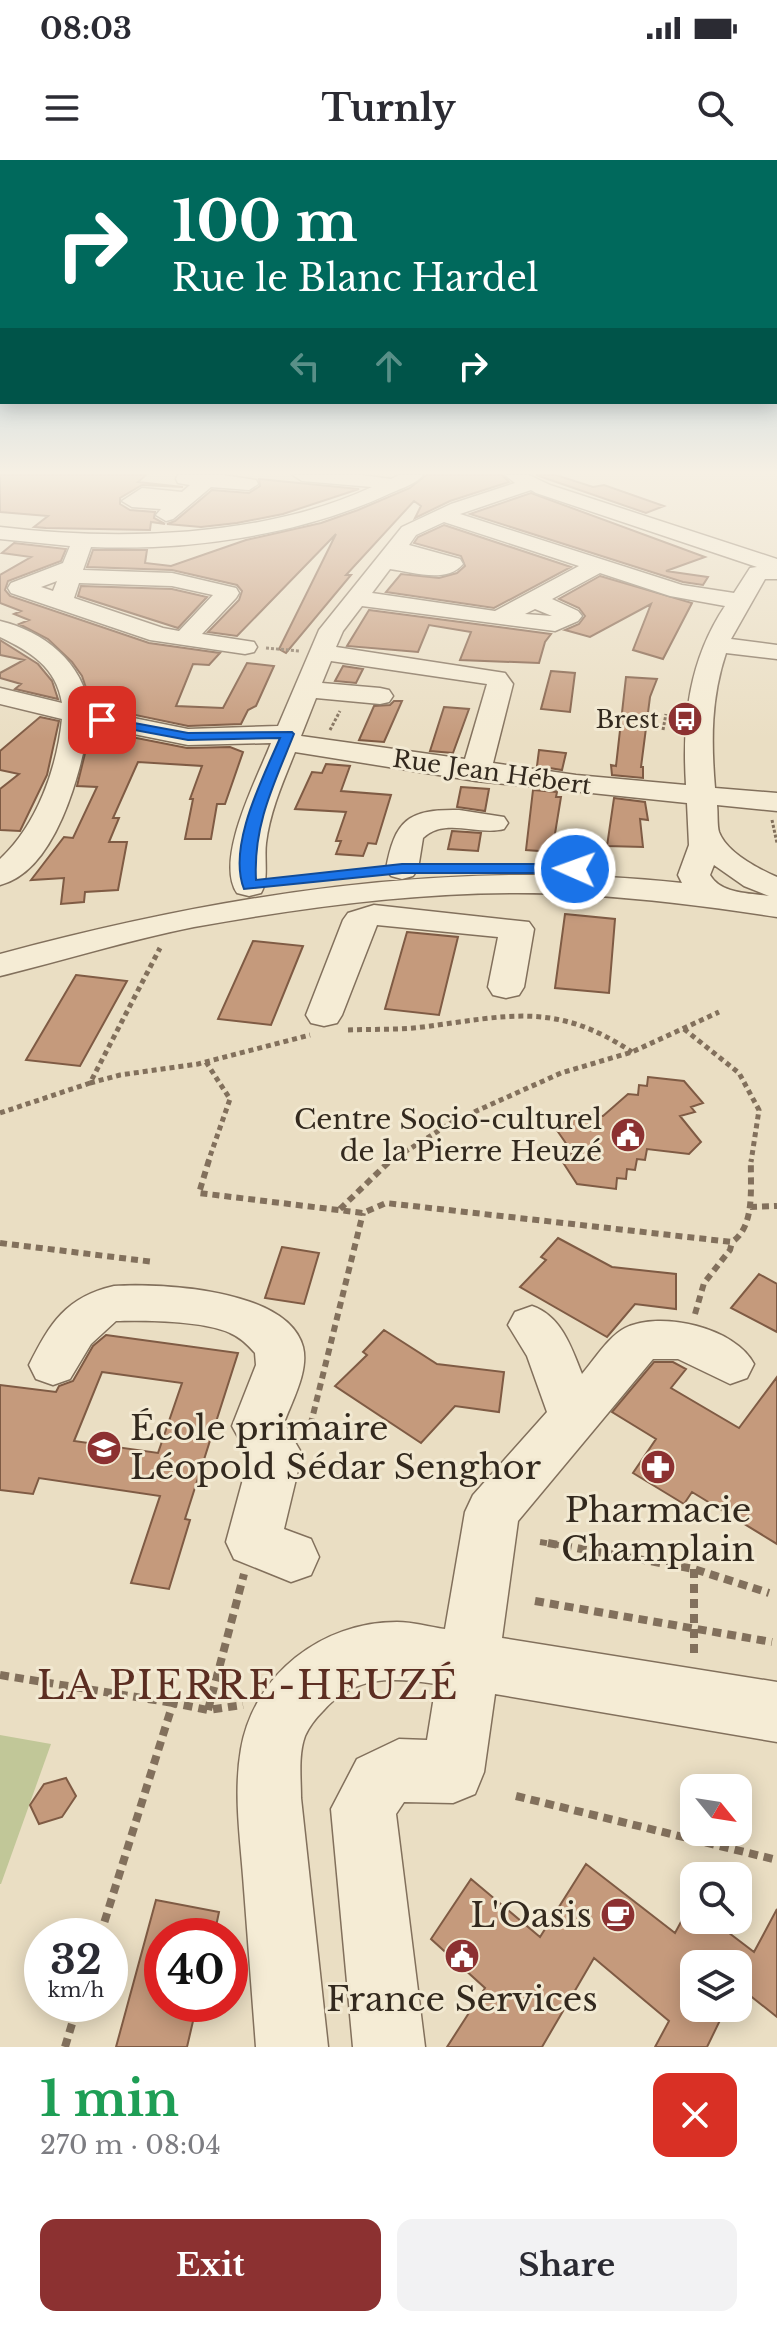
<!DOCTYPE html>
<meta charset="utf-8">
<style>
:root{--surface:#fff;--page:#f2f2f3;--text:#2b2b33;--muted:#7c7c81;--accent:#8c3131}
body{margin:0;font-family:"Libre Baskerville",serif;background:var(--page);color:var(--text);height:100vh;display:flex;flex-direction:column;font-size:30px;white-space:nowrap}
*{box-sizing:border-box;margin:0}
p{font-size:26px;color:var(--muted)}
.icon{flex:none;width:44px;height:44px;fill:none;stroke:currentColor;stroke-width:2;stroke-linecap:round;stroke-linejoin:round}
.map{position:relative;height:1887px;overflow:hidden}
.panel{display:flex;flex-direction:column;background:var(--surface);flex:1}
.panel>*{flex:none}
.banner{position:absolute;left:0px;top:0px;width:778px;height:244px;box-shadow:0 4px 20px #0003;background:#00695c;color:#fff;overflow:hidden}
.needle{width:52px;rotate:120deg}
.buttons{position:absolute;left:680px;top:1614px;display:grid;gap:16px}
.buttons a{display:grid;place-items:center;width:72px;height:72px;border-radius:16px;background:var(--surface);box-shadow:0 4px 20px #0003;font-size:40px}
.speed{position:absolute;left:24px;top:1758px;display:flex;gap:16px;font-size:40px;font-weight:700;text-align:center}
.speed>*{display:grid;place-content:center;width:104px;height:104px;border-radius:50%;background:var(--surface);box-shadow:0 4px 20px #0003;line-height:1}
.speed small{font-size:20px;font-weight:400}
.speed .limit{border:12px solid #d22;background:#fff;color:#111}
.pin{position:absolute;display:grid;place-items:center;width:68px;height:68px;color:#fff;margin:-34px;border-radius:16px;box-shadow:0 4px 12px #0006}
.me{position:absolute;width:88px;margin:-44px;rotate:272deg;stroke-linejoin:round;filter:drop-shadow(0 0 6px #0008)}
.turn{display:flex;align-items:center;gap:28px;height:168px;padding:0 40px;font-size:36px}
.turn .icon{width:104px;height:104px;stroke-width:2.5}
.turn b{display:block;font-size:56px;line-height:68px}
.lanes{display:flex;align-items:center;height:76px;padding:0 40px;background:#0003;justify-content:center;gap:40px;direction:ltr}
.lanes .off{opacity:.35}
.round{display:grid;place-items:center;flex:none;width:84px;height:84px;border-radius:16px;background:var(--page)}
.headline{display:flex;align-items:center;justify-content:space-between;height:136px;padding:0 40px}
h1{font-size:48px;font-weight:700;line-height:60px;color:#1e9e55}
.primary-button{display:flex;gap:16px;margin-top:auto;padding:16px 40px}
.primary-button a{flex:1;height:92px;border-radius:16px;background:var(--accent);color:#fff;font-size:32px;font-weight:700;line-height:92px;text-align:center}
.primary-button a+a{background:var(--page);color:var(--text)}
.status{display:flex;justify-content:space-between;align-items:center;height:56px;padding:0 40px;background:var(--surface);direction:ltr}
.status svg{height:22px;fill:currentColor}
header{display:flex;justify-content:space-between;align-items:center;height:104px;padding:0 40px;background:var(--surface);font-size:36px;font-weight:700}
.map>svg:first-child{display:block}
</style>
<div class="status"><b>08:03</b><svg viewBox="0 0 49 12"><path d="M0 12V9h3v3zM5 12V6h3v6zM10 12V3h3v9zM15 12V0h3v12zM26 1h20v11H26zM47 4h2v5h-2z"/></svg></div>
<header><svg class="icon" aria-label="menu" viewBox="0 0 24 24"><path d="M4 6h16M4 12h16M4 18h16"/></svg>Turnly<svg class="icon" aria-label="search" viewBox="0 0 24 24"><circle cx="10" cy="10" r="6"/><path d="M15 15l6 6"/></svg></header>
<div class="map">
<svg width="777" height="1887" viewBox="0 0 777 1887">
<rect width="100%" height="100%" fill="#eadec3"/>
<path fill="#c1c798" d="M 0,1575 L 51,1584 L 1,1724 L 0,1724 Z"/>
<path fill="#c59a7c" stroke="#7f5b44" stroke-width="2" fill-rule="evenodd" d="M 0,315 L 146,315 L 138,322 L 183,327 L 142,325 L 120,338 L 120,344 L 130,350 L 155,352 L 154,358 L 165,364 L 151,362 L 150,370 L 46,368 L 34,367 L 48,356 L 0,352 Z
M 426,315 L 502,315 L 509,322 L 450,341 L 415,358 L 421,346 L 414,341 L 346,415 L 351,415 L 286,493 L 279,489 L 336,374 L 237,476 L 208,472 L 239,440 L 242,431 L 237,425 L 172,410 L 87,407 L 93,390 L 147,390 L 145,403 L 171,406 L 246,380 L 321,363 L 358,350 L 410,328 Z
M 536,315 L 556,315 L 593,327 L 604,325 L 664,346 L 646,353 Z
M 259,319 L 359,329 L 283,354 L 237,363 L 201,367 L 167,364 L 175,361 L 212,330 L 249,333 L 260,326 Z
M 531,333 L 705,397 L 666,411 L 708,417 L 703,425 L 683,422 L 470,354 Z
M 444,365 L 571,407 L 494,448 L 386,432 L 401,414 L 439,418 L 457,413 L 465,406 L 461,396 L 414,383 L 418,377 Z
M 14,383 L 66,389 L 61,401 L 8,421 L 5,430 L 10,436 L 149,483 L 220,493 L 209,505 L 193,504 L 176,546 L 223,548 L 247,503 L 274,506 L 256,546 L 248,550 L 241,564 L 188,566 L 92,546 L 82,516 L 72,502 L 48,479 L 19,464 L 29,460 L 14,454 L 21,451 L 0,443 L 0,415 L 31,397 L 2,393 Z
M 600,416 L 692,443 L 663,499 L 633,490 L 651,444 L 590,477 L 565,470 L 579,464 L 585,456 L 579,448 L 559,439 Z
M 81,426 L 172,429 L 207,437 L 178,468 L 78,436 Z
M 369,450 L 551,474 L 545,482 L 539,503 L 460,500 L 471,472 L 429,465 L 418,492 L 347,486 Z
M 0,480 L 38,504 L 52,521 L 58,539 L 15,529 L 21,524 L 0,518 L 0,513 L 24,500 L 0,495 Z
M 343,506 L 363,509 L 356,523 L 335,521 Z
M 551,511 L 575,513 L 570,552 L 541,549 Z
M 626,517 L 657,519 L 650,537 L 641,607 L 643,607 L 643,618 L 612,615 L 611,605 L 616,606 Z
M 394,541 L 402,541 L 384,582 L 359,580 L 374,546 L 390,545 Z
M 444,547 L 469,549 L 453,593 L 430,591 Z
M 40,557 L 59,561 L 47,615 L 20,671 L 0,670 L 0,629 L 19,614 L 0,610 L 0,591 Z
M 91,569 L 187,588 L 230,587 L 243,592 L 225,644 L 217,644 L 211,679 L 185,679 L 193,639 L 190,639 L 202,606 L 138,602 L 113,658 L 119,658 L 109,682 L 127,682 L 118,730 L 85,732 L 84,742 L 61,744 L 64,718 L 31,720 L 64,677 L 73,678 L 97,627 L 77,626 Z
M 539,590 L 566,593 L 562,610 L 537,606 Z
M 326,604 L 350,606 L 341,631 L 391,635 L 376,684 L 368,683 L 363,696 L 336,694 L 341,681 L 336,681 L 346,652 L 295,649 L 312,612 L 322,613 Z
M 461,627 L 489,629 L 485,651 L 457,647 Z
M 533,630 L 557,632 L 556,637 L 561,637 L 552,692 L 526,690 Z
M 614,638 L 645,642 L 648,660 L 640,659 L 643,687 L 607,686 Z
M 452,671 L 481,673 L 478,691 L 448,689 Z
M 565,754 L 615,759 L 609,833 L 555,828 Z
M 407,772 L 458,777 L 439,855 L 385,849 Z
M 253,781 L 303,786 L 271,865 L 218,859 Z
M 76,815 L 127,821 L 80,906 L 26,900 Z
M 648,917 L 684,921 L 703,943 L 691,947 L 695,952 L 680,956 L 701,982 L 689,994 L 647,989 L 645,1000 L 637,999 L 635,1010 L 627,1009 L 626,1019 L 617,1018 L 616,1029 L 577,1024 L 562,1001 L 572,992 L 556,969 L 574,953 L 603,956 L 628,934 L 638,935 L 639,925 L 647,926 Z
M 558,1078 L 612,1107 L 676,1114 L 676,1149 L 635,1144 L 607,1177 L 520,1127 L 546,1100 L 541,1097 Z
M 282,1087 L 319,1093 L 304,1144 L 265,1138 Z
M 759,1114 L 777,1124 L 777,1172 L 731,1148 Z
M 384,1170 L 437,1204 L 504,1212 L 499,1252 L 455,1246 L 421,1283 L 335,1226 L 367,1195 L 363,1192 Z
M 106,1175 L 238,1193 L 185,1359 L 190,1360 L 169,1429 L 131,1423 L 160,1336 L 39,1318 L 33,1334 L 0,1330 L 0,1225 L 56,1232 L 59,1226 L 73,1221 L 93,1186 ZM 102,1212 L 182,1223 L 158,1293 L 74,1281 Z
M 654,1202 L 673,1202 L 686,1209 L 671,1228 L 739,1268 L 777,1217 L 777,1384 L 692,1332 L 684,1344 L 633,1313 L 656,1279 L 612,1252 Z
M 66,1618 L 76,1636 L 62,1657 L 39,1664 L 30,1645 L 44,1624 Z
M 586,1704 L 675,1773 L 682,1760 L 712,1760 L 754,1792 L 777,1749 L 777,1857 L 738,1826 L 738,1804 L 694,1804 L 694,1848 L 726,1848 L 707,1887 L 655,1887 L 669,1861 L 594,1798 L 542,1887 L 447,1887 L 485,1828 L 431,1779 L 471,1719 L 540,1777 Z
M 156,1740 L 219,1752 L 214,1776 L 162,1776 L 162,1844 L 197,1844 L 187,1887 L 116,1887 Z"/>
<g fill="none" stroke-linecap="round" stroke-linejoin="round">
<defs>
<path id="minor" d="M 178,315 L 223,315 L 256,320 L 258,324 L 249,330 L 211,327 L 173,359 L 166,361 L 156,355 L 161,349 L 132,347 L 122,341 L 142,328 L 182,332 L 190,325 L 178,323 L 176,319 Z
M 293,315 L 362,315 L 391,319 L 399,315 L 423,315 C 416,324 402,328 391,333 C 302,375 189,391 91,387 L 83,410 L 172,413 L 236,428 L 239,433 L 236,438 L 202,474 L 254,482 L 257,487 L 254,492 L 245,494 L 150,480 L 11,433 L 8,428 L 11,423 L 63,403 L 70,386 L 0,379 L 0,367 C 118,381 262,378 372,327 L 302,321 ZM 57,421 L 53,431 L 41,427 ZM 79,423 L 172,426 L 213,435 L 179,471 L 163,468 L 74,438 Z
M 505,315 L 529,315 L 550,325 L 777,399 L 777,419 L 765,419 L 731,479 L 777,485 L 777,499 L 726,493 C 711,538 711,581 715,628 L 777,633 L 777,651 L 717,645 C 718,653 717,665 719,672 C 727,693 759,709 777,717 L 777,757 C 713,747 649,739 585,735 C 454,727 322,744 194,767 C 128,780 65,800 0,816 L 0,794 C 224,734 450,698 682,723 L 678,715 L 689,685 L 687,643 L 476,621 L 295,592 C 283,622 270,651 266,683 C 264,699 269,720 261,733 L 249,736 L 237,733 C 214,699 258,617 271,583 L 188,585 L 89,565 C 80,614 56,711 0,725 L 0,699 C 37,665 57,608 62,559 L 0,544 L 0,528 L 62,543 C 56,507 31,492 0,477 L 0,461 C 43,471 84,503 89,549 L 188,569 L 278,566 L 319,470 L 402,367 L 451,344 L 515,323 ZM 531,330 L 536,333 L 757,407 L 750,408 L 734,433 L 682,425 L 460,354 ZM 444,362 L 579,406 L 495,451 L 372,433 L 390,409 C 413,412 446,424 463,404 L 460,399 L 409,385 L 416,375 ZM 600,413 L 670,436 L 725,446 C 689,500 682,560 686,625 L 576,615 L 493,603 L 513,524 L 505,513 L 336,487 L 343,471 L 362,446 L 555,471 L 578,461 L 582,456 L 578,451 L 552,439 ZM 535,449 L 552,456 L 525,454 ZM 331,501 L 487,524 L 465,599 L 301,576 L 316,538 L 380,544 L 389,542 L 393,536 L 389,530 L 380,528 L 322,523 ZM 714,705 L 744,726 L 769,736 C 749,733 721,734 710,715 Z
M 459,650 L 504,657 L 508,663 L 504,669 C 478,676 445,657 423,678 L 418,709 L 413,716 L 402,719 L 391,716 L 386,709 C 395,660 408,649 459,650 Z
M 374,745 L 529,762 L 534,769 L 524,827 L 519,835 L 506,838 L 493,835 L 488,827 L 498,777 L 377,765 L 342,855 L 337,863 L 324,866 L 311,863 L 306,855 L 343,760 L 348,753 Z
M 114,1126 C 161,1123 288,1129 303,1187 C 309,1211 292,1241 284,1263 L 302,1294 L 284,1369 L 311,1379 L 319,1397 L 311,1415 L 291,1422 L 234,1399 L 226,1382 L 249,1297 L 232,1266 L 256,1205 L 255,1193 C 248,1185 240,1177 230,1173 C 205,1161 144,1160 116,1161 L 91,1184 L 70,1219 L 53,1225 L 36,1219 L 29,1205 C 50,1163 66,1137 114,1126 Z
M 532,1146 C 561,1156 571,1186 582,1214 C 594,1200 609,1176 625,1168 C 661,1150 736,1168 754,1204 L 747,1218 L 730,1224 L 678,1199 L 653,1199 L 518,1361 L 502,1478 L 777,1522 L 777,1582 L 495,1534 L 484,1612 L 475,1634 L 453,1643 L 404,1642 L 396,1654 L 425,1887 L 353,1887 L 331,1649 L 357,1599 L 399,1579 L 427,1580 L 436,1524 C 393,1517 354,1515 323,1551 C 316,1558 309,1567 305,1576 C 298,1595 301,1619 301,1638 L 328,1887 L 256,1887 C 252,1834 248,1782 244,1729 C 241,1683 233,1635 241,1589 C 254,1514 322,1462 397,1462 C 413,1462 430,1467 445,1469 L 465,1352 L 473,1335 L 547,1252 L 527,1196 L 508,1165 L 515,1152 Z"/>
</defs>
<use href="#minor" stroke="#82705c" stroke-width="3"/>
<path stroke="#82705c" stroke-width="3" stroke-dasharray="3 2" stroke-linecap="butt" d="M 266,488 L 300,491
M 330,570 L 340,551
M 663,570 L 666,554
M 772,660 L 777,683"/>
<path stroke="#82705c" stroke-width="5" stroke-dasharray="5 4" stroke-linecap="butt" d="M 684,869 L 739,913 L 759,950 L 751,1002
M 348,870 C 373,869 398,870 423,867 C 508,856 555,841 632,892
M 206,902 L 230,939 L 208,1002
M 90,923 L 120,915 L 198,904 L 310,875
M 0,953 L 90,923 L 160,788
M 389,1002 L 454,961 L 561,913 L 632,892 L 719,852"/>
<path stroke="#82705c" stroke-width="6" stroke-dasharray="7 5" stroke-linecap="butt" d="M 209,1000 L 199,1033 L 363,1053 L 386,1043 L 732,1082 C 756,1066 750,1025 751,1000
M 750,1047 L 777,1046
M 340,1049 L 391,1000
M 0,1083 L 154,1102
M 695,1154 L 704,1123 L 730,1090 L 732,1082
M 302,1273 L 310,1267 L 363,1053
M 540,1382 L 559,1385"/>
<path stroke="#82705c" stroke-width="8" stroke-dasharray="9 6" stroke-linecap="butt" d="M 548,1383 L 694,1409 L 769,1433
M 694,1409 L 694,1497
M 535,1441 L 772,1482
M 0,1515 L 173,1543
M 208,1550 L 244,1414
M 516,1636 L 777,1700
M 100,1776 L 173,1543 L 208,1550 L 243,1545
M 65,1887 L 78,1844"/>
<use href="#minor" fill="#f5ecd5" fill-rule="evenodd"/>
</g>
<linearGradient id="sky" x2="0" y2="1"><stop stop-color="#8db8d4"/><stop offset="0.54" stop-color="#f6f0e4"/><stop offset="1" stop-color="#f6f0e4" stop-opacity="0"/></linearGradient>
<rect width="777" height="579" fill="url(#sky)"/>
<path fill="#1a73e8" stroke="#114b97" stroke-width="2" d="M 102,557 L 188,573 L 292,572 L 294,574 C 274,624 253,665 256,720 L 402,704 L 575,704 L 582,709 L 575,713 L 402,713 L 244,729 C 227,686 263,618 280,578 L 188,580 L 97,563 L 97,558 Z"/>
<defs>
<symbol id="bus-disc" viewBox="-11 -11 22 22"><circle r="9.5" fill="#8c3131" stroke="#f2e9d2"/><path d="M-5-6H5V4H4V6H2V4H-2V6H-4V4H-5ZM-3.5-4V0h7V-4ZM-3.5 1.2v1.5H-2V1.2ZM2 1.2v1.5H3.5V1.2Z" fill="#fff"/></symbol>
<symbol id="civic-disc" viewBox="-11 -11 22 22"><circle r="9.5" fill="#8c3131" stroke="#f2e9d2"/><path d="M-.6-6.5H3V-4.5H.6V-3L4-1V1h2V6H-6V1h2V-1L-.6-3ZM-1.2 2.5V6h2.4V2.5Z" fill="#fff"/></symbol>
<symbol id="school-disc" viewBox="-11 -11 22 22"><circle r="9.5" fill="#8c3131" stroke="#f2e9d2"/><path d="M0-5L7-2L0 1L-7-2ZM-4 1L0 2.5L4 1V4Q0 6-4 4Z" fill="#fff"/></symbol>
<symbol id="pharmacy-disc" viewBox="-11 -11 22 22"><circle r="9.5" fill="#8c3131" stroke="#f2e9d2"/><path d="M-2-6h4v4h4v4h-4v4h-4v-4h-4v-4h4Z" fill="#fff"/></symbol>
<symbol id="cafe-disc" viewBox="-11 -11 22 22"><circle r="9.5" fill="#8c3131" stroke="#f2e9d2"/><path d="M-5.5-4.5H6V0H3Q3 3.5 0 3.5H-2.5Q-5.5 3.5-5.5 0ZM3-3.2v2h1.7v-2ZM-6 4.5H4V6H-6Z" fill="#fff"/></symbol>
</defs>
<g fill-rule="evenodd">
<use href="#bus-disc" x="665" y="539" width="40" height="40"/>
<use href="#civic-disc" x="608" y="955" width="40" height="40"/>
<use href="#school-disc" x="84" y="1268" width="40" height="40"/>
<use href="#pharmacy-disc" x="638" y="1287" width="40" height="40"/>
<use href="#cafe-disc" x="598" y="1735" width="40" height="40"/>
<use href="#civic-disc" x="442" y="1776" width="40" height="40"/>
</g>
<g text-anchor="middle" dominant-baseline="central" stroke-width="6" stroke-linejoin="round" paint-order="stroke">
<g font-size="24" fill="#33291e" stroke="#f2e9d2" text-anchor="end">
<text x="659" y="559">Brest</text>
</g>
<g font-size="24" fill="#33291e" stroke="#f2e9d2">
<text transform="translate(492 612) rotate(8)">Rue Jean Hébert</text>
</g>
<g font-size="28" fill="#33291e" stroke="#f2e9d2" text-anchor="end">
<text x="602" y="959">Centre Socio-culturel<tspan x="602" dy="32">de la Pierre Heuzé</tspan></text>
</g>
<g font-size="34" fill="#33291e" stroke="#f2e9d2">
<text x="130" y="1268" text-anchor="start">École primaire<tspan x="130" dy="39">Léopold Sédar Senghor</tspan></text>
<text x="658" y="1350">Pharmacie<tspan x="658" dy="39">Champlain</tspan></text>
<text x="592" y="1755" text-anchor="end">L'Oasis</text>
<text x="462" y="1839">France Services</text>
</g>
<g font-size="38" letter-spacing="2" fill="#5c2e22" stroke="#f2e9d2">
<text x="248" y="1525">LA PIERRE-HEUZÉ</text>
</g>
</g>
</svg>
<div class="buttons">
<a><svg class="needle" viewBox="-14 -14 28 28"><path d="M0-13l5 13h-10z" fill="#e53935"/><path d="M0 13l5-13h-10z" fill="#7c7c81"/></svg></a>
<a><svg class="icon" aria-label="search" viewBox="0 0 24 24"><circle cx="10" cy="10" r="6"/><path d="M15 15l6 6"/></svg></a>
<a><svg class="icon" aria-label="layers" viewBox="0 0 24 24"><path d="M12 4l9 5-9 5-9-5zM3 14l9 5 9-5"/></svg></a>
</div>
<div class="speed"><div>32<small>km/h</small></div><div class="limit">40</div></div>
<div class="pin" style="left:102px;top:560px;background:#d93025"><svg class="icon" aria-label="arrive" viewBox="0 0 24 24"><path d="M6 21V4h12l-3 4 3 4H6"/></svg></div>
<svg class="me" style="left:575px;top:709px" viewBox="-20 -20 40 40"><circle r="17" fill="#1a73e8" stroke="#fff" stroke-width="3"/><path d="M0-11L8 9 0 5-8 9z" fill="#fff"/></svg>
<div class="banner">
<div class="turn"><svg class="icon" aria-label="right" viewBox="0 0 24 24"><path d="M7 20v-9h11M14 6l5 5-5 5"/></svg><div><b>100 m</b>Rue le Blanc Hardel</div></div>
<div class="lanes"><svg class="icon off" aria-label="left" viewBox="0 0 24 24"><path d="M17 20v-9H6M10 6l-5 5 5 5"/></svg><svg class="icon off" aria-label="ahead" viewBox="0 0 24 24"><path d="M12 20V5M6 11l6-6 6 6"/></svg><svg class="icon" aria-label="right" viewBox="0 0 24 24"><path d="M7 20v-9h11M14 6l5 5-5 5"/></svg></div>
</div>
</div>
<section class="panel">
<div class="headline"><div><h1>1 min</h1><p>270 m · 08:04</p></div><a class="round" style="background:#d93025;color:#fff"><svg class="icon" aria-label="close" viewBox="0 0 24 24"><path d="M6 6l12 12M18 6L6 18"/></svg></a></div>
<div class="primary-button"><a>Exit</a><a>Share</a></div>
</section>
